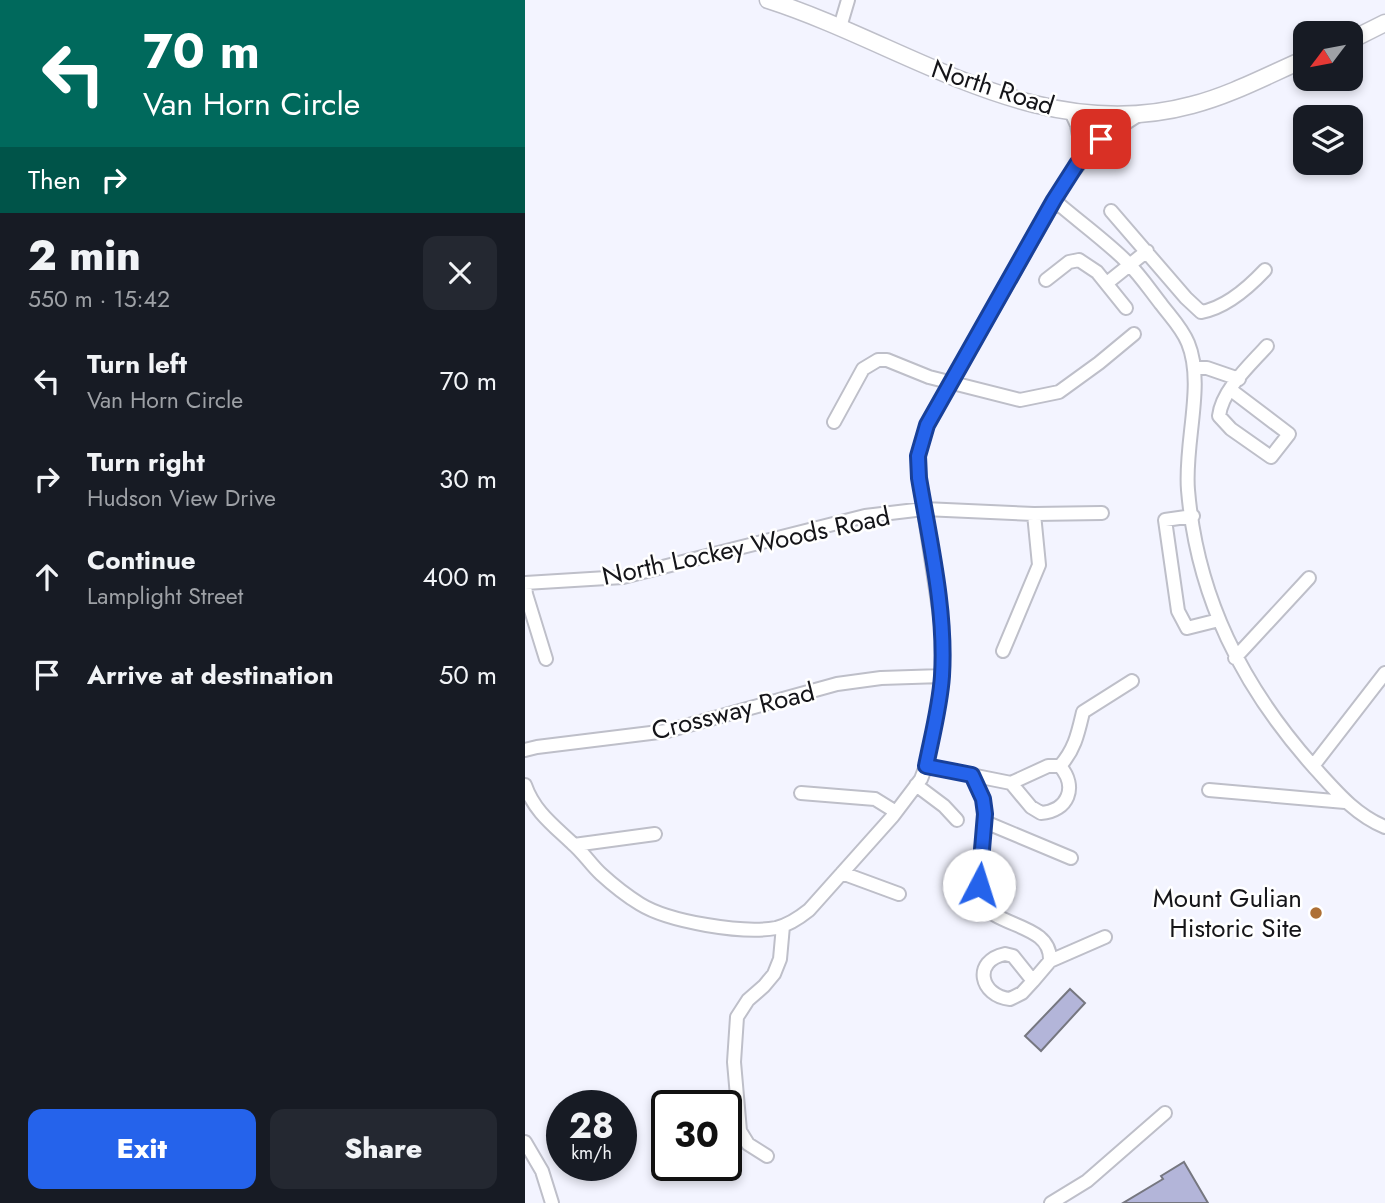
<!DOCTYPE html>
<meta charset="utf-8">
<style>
:root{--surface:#171b24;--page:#242831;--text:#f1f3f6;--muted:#9ea1a6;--accent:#2563eb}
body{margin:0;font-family:Jost,sans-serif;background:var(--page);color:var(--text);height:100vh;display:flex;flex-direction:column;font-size:26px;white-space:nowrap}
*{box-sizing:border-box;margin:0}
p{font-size:23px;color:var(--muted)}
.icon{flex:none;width:38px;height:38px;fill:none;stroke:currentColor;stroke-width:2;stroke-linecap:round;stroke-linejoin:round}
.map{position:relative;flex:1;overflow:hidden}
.sheet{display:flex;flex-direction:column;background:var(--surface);width:525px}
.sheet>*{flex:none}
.top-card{background:#00695c;color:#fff;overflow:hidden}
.needle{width:46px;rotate:238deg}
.buttons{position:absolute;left:768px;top:21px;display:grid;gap:14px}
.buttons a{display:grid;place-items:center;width:70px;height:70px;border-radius:14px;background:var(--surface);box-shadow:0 4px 10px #0003;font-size:35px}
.speed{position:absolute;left:21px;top:1090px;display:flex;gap:14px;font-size:35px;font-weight:700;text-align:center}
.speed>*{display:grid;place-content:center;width:91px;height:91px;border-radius:50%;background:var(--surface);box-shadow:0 4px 10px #0003;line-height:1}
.speed small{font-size:18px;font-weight:400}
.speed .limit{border:4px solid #111;border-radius:10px;background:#fff;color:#111}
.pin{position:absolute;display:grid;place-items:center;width:60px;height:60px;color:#fff;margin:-30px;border-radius:14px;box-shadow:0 4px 10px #0006}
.me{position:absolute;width:77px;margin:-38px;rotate:5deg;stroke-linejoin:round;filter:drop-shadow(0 0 5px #0008)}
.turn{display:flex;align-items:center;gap:24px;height:147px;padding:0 28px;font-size:32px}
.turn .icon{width:91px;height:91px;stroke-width:2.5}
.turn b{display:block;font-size:49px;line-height:60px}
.then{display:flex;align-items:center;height:66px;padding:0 28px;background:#0003;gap:14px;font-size:26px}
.round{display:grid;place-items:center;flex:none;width:74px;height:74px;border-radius:14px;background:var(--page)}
.headline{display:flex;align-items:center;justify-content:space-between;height:119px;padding:0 28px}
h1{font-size:42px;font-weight:800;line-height:52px}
.primary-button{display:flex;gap:14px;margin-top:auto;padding:14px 28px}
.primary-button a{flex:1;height:80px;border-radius:14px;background:var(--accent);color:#fff;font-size:28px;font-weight:800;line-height:80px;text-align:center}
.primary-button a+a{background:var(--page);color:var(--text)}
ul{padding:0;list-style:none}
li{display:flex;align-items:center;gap:21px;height:98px;padding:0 28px}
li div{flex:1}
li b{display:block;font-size:26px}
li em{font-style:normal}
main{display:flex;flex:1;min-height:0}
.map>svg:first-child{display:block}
</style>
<main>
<section class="sheet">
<div class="top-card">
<div class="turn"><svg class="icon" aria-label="left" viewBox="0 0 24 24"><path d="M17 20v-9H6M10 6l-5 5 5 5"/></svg><div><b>70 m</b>Van Horn Circle</div></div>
<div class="then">Then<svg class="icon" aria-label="right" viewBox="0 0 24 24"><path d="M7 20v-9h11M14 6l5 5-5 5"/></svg></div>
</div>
<div class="headline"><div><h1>2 min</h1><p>550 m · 15:42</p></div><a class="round"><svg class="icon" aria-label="close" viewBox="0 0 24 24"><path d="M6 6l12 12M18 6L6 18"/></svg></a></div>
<ul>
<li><svg class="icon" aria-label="left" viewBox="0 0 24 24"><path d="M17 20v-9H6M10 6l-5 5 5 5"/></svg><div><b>Turn left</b><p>Van Horn Circle</p></div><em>70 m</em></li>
<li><svg class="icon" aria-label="right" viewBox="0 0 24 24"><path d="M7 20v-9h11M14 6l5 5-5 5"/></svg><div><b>Turn right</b><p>Hudson View Drive</p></div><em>30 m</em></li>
<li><svg class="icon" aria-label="ahead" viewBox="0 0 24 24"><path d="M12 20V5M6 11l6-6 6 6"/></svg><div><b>Continue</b><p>Lamplight Street</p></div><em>400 m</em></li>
<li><svg class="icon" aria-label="arrive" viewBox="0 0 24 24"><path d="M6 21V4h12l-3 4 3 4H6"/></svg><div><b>Arrive at destination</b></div><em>50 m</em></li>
</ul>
<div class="primary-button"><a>Exit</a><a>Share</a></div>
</section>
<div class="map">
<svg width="860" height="1203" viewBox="0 0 860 1203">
<rect width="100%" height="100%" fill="#f3f4ff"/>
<path fill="#b3b5d9" stroke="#767780" stroke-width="2" d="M 545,989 L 560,1003 L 516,1051 L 500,1036 Z
M 659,1162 L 683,1203 L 598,1203 L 638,1179 L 636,1176 Z"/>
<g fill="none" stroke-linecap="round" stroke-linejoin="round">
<defs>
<path id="minor" d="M 315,27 L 323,0
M 546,112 L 552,125 L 558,157
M 529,200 C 553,221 580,240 602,262 C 615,275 625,290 636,304 C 645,316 657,328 663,343 C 680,384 659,443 663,490 C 672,597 717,686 788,766 C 810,790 829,814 860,827
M 586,211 L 661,298 L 676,312 C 700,308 724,287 740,270
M 521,280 L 544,262 L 554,260 L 572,272 L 601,308
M 582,283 L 622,251
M 670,368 L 682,368 L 714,379
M 706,390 L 764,434 L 746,457 L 706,429 L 694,416 C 697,390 725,365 742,346
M 309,422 L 338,369 L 353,360 L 362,360 L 404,377 L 495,400 L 534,392 L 574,363 L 609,334
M 668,516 L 640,520 L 653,611 L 662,628 L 694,620
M 0,583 L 98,577 L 340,516 L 399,509 L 509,514 L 577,513
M 0,585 L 1,594 L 21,659
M 478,651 L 514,565 L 509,514
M 710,658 L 784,578
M 0,750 L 12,747 L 142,731 L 312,684 L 356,678 L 417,676
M 401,766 L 486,783
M 523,766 L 535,766 C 553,787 543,811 516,813 L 506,807 L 486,783 Z
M 535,766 C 550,749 553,733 558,712 L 607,681
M 788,766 L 860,673
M 447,775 C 453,788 460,800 460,815 C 460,836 448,884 456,901 C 469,928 527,923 525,961 L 508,981
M 0,785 C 9,811 28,825 47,843 C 58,852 66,865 76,874 C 88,885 102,896 115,904 C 144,922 218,934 251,928 C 264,925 274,918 284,910 L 368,816 L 396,779 L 401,766 L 413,707 L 417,676 L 417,629 L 394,478 L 393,456 L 402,425 L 544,176 L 576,139 L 615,114
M 391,785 L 419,806 L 432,820
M 684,790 L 820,802
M 276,793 L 350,799 L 371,812
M 460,822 L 546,858
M 49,845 L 130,834
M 317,873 L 374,894
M 480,954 L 488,956 L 508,981 L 497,993 L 485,999 C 455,996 447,961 480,954 Z
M 525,961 L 580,937
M 0,1142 L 17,1171 L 27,1203
M 242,1156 L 223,1144 L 215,1131 L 209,1062 L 212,1017 L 223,1000 L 239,986 L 249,974 L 255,959 L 258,926
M 526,1203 L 562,1181 L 640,1113"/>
<path id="major" d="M 243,0 C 383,45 512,147 667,105 C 706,95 743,75 780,59
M 826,40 L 860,23"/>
</defs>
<use href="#minor" stroke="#bebfc9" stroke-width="16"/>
<use href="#major" stroke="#bebfc9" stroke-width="19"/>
<use href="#minor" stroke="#fff" stroke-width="12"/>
<use href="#major" stroke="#fff" stroke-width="16"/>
</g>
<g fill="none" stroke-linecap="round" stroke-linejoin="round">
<defs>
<path id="route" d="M 454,885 L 460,814 L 458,799 L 447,775 L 401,766 C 407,736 415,706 417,676 C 421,610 405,543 394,478 L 393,456 L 402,425 L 529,200 L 552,164 L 576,139"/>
</defs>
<use href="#route" stroke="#184099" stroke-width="18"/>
<use href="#route" stroke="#2563eb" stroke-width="12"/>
</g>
<circle fill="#ad6f35" stroke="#fff" stroke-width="2.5" cx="791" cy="913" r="7"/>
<g text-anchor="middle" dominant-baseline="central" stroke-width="5" stroke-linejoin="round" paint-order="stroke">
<g font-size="26" fill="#151519" stroke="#fff">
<text transform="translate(468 87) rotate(18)">North Road</text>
<text transform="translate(221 546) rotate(-12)">North Lockey Woods Road</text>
<text transform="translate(208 711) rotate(-14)">Crossway Road</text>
</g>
<g font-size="26" fill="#151519" stroke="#fff" text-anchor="end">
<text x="777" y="898">Mount Gulian<tspan x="777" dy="30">Historic Site</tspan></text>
</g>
</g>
</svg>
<div class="buttons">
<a><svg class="needle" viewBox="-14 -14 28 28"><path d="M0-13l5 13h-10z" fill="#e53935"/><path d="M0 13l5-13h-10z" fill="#9ea1a6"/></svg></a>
<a><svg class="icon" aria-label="layers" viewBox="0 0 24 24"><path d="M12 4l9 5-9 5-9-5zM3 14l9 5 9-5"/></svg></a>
</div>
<div class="speed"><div>28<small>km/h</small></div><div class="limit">30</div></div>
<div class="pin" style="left:576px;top:139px;background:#d93025"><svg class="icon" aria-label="arrive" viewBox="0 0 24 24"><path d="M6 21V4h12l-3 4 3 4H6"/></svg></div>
<svg class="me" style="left:454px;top:885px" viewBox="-20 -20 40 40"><circle r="19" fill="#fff"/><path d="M0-13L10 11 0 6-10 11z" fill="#2563eb"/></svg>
</div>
</main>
